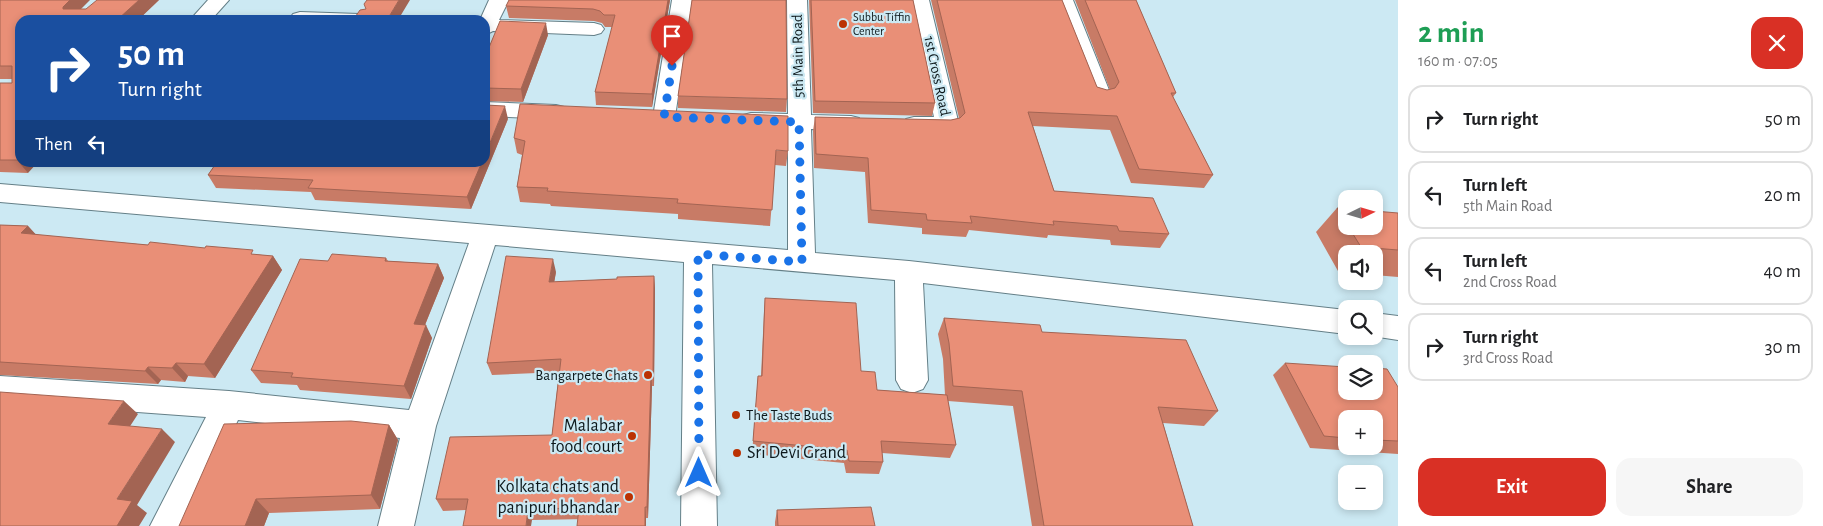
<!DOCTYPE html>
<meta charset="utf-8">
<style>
:root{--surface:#fff;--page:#f6f6f6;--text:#202124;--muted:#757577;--line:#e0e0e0;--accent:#d93025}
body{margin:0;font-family:"Alegreya Sans",sans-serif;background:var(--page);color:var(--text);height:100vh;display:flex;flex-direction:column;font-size:19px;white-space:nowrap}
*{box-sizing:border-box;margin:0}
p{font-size:16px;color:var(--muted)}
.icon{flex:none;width:28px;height:28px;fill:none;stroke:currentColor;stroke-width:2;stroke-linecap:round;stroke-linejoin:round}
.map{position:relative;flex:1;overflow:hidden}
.sheet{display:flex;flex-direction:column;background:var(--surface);width:425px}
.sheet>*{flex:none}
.guide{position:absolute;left:15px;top:15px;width:475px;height:152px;border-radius:15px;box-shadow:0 2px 8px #0003;background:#1a4fa0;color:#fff;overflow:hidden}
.needle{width:32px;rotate:85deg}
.fabs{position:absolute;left:1338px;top:190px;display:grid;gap:10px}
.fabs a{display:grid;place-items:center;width:45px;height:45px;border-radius:10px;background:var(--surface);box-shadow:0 2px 8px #0003;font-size:25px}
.pin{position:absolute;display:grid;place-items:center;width:42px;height:42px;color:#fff;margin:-51px -21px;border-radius:50% 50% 50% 0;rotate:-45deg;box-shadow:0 0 5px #0007}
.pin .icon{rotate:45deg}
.me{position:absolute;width:55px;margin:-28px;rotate:0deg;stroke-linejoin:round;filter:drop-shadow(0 0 4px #0008)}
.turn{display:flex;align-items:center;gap:18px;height:105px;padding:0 20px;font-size:22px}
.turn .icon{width:65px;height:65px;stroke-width:2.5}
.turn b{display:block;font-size:35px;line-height:42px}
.then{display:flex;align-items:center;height:48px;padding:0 20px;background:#0003;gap:10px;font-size:19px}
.round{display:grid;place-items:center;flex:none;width:52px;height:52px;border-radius:15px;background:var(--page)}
.headline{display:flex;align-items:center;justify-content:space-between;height:85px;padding:0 20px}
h1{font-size:30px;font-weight:700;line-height:38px;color:#1e9e55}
.cta{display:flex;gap:10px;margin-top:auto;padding:10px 20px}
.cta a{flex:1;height:58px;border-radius:15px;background:var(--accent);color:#fff;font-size:20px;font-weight:700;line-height:58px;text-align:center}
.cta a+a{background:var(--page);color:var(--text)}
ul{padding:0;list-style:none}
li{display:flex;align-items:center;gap:15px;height:68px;margin:0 10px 8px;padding:0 10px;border:2px solid var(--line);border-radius:15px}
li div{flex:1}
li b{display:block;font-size:19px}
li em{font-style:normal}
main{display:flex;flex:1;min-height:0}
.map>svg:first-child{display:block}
</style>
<main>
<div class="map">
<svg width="1398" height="526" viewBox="0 0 1398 526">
<rect width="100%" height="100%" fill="#cce9f3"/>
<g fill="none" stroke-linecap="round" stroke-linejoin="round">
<defs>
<path id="minor" d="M 208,0 L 229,0 L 211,20 L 190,20 Z
M 489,0 L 509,0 L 499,20 L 594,23 L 601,25 L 604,29 L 601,33 L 594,35 L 493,31 L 485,35 L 485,20 L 480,20 Z
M 672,0 L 692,0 L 675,117 L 672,122 L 664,124 L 656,122 L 653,117 Z
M 787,0 L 807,0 L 811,115 L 851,116 L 859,118 L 862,123 L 859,128 L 851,130 L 811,129 L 815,253 L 909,261 L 1346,310 L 1346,334 L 923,283 L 928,380 L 923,389 L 912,393 L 901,389 L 896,380 L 895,280 L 712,264 L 717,526 L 681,526 L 684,262 L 495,245 L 436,426 L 414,526 L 378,526 L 400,438 L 238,420 L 187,526 L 150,526 L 206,417 L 0,402 L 0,376 L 229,391 L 409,410 L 469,243 L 0,202 L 0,184 L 788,250 L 788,128 L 743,125 L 740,120 L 743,115 L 751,113 L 788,114 Z
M 909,0 L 929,0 L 959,125 L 955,130 C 940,134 921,133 906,129 L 902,124 L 906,119 L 914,117 L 934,117 Z
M 1053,0 L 1073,0 L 1111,95 L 1108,100 L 1100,102 L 1092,100 L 1089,95 Z
M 300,12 L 359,14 L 366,16 L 369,20 L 292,20 L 290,18 L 293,14 Z
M 485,102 L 556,105 L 564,107 L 567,112 L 564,117 L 556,119 L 485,116 Z
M 1374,313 L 1398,316 L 1398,340 L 1372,336 Z"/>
</defs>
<use href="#minor" stroke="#647f87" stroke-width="2"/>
<use href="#minor" fill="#fff" fill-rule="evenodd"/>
</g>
<path fill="#c87b66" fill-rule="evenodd" d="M 0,0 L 81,9 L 86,9 L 159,0 L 138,20 L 20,20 L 28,173 L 0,172 L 0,83 L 12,83 L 12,79 L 0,79 Z
M 670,0 L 652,107 L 596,105 L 595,92 L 612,27 L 605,27 L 602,23 L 594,21 L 509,18 L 506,6 Z
M 809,0 L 913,0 L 935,103 L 932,116 L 813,113 Z
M 931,0 L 1062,0 L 1097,87 L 1107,90 L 1110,90 L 1075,0 L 1136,0 L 1176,93 L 1173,97 L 1213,175 L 1204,188 L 1131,183 L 1110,130 L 1033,126 L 1054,191 L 1169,234 L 1160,248 L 1111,245 L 1110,240 L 1048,235 L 1047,238 L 969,230 L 966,237 L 922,234 L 922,228 L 868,223 L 865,172 L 814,168 L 813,131 L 815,117 L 951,120 L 959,118 Z
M 548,35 L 523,102 L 485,101 L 485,57 Z
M 678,96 L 787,99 L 786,112 L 678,108 Z
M 508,119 L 471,209 L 315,200 L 311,192 L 216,188 L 208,175 L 215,166 L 163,162 L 485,162 Z
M 514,138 L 788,151 L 786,166 L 775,165 L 770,226 L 678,219 L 678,214 L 551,206 L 550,204 L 520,202 L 517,187 L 522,155 L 517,153 Z
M 1337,208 L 1346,209 L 1346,226 L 1374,226 L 1398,213 L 1398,277 L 1374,275 L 1374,254 L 1346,254 L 1346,272 L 1338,271 L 1316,232 Z
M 0,225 L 28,226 L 36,235 L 273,256 L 282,270 L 215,378 L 188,376 L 185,382 L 161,380 L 158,384 L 0,375 Z
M 386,258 L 388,261 L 438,264 L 444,278 L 425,325 L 432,338 L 411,399 L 300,390 L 297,385 L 261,383 L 251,370 Z
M 556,272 L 554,282 L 617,279 L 654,276 L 655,289 L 654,386 L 652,386 L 648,518 L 532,520 L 466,510 L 443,511 L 436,499 L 552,435 L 559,372 L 492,375 L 487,363 Z
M 765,298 L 861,371 L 877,390 L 945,395 L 943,359 L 938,334 L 944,318 L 1042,332 L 1218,411 L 1204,426 L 1163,423 L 1193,526 L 1032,526 L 1013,406 L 948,401 L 956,445 L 950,458 L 882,453 L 883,462 L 879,474 L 846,473 L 844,463 L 752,454 L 758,376 L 761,376 L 764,312 Z
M 1285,363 L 1398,387 L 1398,454 L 1310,448 L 1273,375 ZM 1346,419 L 1374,419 L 1374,446 L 1346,446 Z
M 389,425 L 398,440 L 380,509 L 269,513 L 264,526 L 179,526 Z
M 777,510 L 875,526 L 775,526 L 775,522 Z"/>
<path fill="#a36453" d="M 70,0 L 90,0 L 71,19 L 63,9 L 63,7 Z
M 139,0 L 159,0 L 138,20 L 117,20 Z
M 399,0 L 410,0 L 398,20 L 387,20 Z
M 668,0 L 670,0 L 652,107 L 652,94 Z
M 546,23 L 548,35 L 523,102 L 521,89 Z
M 505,106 L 508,119 L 471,209 L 467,197 L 482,162 L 485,162 L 485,155 Z
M 20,157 L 20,162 L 38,162 L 28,173 L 17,160 Z
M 28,226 L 41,240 L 21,233 Z
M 273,256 L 282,270 L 215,378 L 204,364 Z
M 553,259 L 556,272 L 552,295 L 549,282 Z
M 438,264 L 444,278 L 420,337 L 414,324 Z
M 654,276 L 655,289 L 654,386 L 653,373 Z
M 426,325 L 432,338 L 411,399 L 404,386 Z
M 176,363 L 188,376 L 185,382 L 172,368 Z
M 148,367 L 161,380 L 158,384 L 145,371 Z
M 651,373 L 652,386 L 648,518 L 647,507 Z
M 124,401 L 138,414 L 123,437 L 108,424 Z
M 389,425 L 398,440 L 380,509 L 371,495 Z
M 162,429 L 175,442 L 137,505 L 147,513 L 139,526 L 117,526 L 117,499 Z
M 256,499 L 269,513 L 264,526 L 245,526 Z
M 645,507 L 646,518 L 646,526 L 645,526 Z
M 528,509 L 532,520 L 531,526 L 526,526 Z"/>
<path fill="#e98f77" stroke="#a36453" d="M 0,0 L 70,0 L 63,7 L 63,9 L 86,9 L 97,0 L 139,0 L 117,20 L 20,20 L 20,157 L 17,160 L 0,160 L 0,83 L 12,83 L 12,66 L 0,66 Z
M 367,0 L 399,0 L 387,20 L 353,20 L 360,10 L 366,9 L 364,4 Z
M 509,0 L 668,0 L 652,94 L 595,92 L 615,15 L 604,15 L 600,11 L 593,9 L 506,6 Z
M 692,0 L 786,0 L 787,99 L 678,96 Z
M 811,0 L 913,0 L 935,103 L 815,101 Z
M 937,0 L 1062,0 L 1097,87 L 1107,90 L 1115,88 L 1119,82 L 1085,0 L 1136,0 L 1176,93 L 1171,93 L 1213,175 L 1139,169 L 1117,116 L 1028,112 L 1054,191 L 1153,198 L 1169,234 L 1119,231 L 1117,226 L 1053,221 L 1054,225 L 970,216 L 972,223 L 927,220 L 926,214 L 871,210 L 868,158 L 816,154 L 815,117 L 951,120 L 960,118 L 965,113 Z
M 500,21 L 546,23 L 521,89 L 485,88 L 485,57 Z
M 520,104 L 788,116 L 788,151 L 776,150 L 772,210 L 677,203 L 678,199 L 547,191 L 548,188 L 517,187 L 525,141 L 514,138 Z
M 485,105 L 505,106 L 485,155 Z
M 217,162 L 482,162 L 467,197 L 308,188 L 313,180 L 208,175 Z
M 1337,208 L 1346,209 L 1346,223 Z
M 1374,211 L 1398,213 L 1398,250 L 1361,247 L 1348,226 L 1374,226 Z
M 0,225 L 28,226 L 21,233 L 148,245 L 150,242 L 205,248 L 206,246 L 253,250 L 251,254 L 273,256 L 204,364 L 176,363 L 172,368 L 148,367 L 145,371 L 0,362 Z
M 332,254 L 386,258 L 385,261 L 438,264 L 414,324 L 426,325 L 404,386 L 291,377 L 293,373 L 251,370 L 300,259 L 328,261 Z
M 506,256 L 553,259 L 549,282 L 617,279 L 617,277 L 654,276 L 653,373 L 651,373 L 647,507 L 645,507 L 645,526 L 577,526 L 579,508 L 528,509 L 526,526 L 463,526 L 468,499 L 436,499 L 450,437 L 552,435 L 561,359 L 487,363 Z
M 765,298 L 856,303 L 861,371 L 875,372 L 877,390 L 947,395 L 956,445 L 881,441 L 883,462 L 849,461 L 847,450 L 753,441 L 758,376 L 762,376 Z
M 944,318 L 1040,325 L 1042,332 L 1186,340 L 1218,411 L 1158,407 L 1193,526 L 1044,526 L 1022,391 L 953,386 L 949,343 Z
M 1285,363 L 1346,367 L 1346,391 L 1374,391 L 1374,368 L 1387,369 L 1398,387 L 1398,441 L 1374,440 L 1374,419 L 1346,419 L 1346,438 L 1324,436 Z
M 0,392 L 124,401 L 108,424 L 162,429 L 117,499 L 132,501 L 117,526 L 0,526 Z
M 351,421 L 389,425 L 371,495 L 256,499 L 245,526 L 179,526 L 224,424 Z
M 871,507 L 875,526 L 778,526 L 777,510 Z"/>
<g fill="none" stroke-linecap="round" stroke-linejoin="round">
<path stroke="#1a73e8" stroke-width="9" stroke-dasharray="0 16.2" d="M 672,66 L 664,117 L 799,122 L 802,262 L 698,254 L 699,473"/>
</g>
<g fill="#bb3203" stroke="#cce9f3" stroke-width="2">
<circle cx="843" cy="24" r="5"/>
<circle cx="648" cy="375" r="5"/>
<circle cx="736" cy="415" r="5"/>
<circle cx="632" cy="436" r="5"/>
<circle cx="737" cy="453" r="5"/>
<circle cx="629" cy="497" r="5"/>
</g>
<g text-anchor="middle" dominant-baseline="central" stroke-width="4.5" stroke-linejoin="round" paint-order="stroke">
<g font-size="12" fill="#0d181b" stroke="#cce9f3" text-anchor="start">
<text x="853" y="17">Subbu Tiffin<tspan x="853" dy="14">Center</tspan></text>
</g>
<g font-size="15" fill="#0d181b" stroke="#cce9f3">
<text transform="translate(798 56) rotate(-91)">5th Main Road</text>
<text transform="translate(937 76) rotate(78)">1st Cross Road</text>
</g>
<g font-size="15" fill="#0d181b" stroke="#cce9f3" text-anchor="end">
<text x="638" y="375">Bangarpete Chats</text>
<text x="746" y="415" text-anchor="start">The Taste Buds</text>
</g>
<g font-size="18" fill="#0d181b" stroke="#cce9f3" text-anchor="end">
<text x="622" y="426">Malabar<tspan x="622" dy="21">food court</tspan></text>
<text x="747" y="453" text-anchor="start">Sri Devi Grand</text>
<text x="619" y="487">Kolkata chats and<tspan x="619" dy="21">panipuri bhandar</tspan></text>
</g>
</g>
</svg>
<div class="fabs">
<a><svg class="needle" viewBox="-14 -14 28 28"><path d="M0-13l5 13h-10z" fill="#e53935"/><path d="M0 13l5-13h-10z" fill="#757577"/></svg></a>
<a><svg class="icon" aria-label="sound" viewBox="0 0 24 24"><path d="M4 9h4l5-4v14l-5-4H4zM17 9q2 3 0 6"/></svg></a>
<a><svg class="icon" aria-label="search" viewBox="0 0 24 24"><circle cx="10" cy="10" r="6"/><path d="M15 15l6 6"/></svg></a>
<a><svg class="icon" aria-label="layers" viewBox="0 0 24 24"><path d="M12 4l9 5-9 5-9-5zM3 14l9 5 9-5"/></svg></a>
<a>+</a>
<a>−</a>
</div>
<div class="pin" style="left:672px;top:66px;background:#d93025"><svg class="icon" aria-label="arrive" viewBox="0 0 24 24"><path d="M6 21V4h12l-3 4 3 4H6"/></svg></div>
<svg class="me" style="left:699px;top:473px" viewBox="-20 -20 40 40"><path d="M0-17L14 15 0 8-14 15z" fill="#1a73e8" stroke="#fff" stroke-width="4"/></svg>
<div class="guide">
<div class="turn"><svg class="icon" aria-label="right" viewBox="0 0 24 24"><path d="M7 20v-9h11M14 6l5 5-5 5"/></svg><div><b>50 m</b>Turn right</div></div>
<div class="then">Then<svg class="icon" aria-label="left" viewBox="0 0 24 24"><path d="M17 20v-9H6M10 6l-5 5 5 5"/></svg></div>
</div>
</div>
<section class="sheet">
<div class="headline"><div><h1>2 min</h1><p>160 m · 07:05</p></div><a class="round" style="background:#d93025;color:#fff"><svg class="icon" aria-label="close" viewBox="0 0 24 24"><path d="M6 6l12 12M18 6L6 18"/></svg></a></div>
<ul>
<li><svg class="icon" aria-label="right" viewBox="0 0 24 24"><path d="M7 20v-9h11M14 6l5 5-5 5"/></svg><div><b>Turn right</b></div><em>50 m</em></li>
<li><svg class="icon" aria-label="left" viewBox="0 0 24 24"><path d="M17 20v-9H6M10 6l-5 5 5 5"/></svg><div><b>Turn left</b><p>5th Main Road</p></div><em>20 m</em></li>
<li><svg class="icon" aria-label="left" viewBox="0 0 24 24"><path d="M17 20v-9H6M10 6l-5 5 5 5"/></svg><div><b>Turn left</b><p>2nd Cross Road</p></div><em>40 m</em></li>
<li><svg class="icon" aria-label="right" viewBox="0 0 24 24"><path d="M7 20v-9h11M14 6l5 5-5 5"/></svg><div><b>Turn right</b><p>3rd Cross Road</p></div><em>30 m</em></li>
</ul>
<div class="cta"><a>Exit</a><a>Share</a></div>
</section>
</main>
